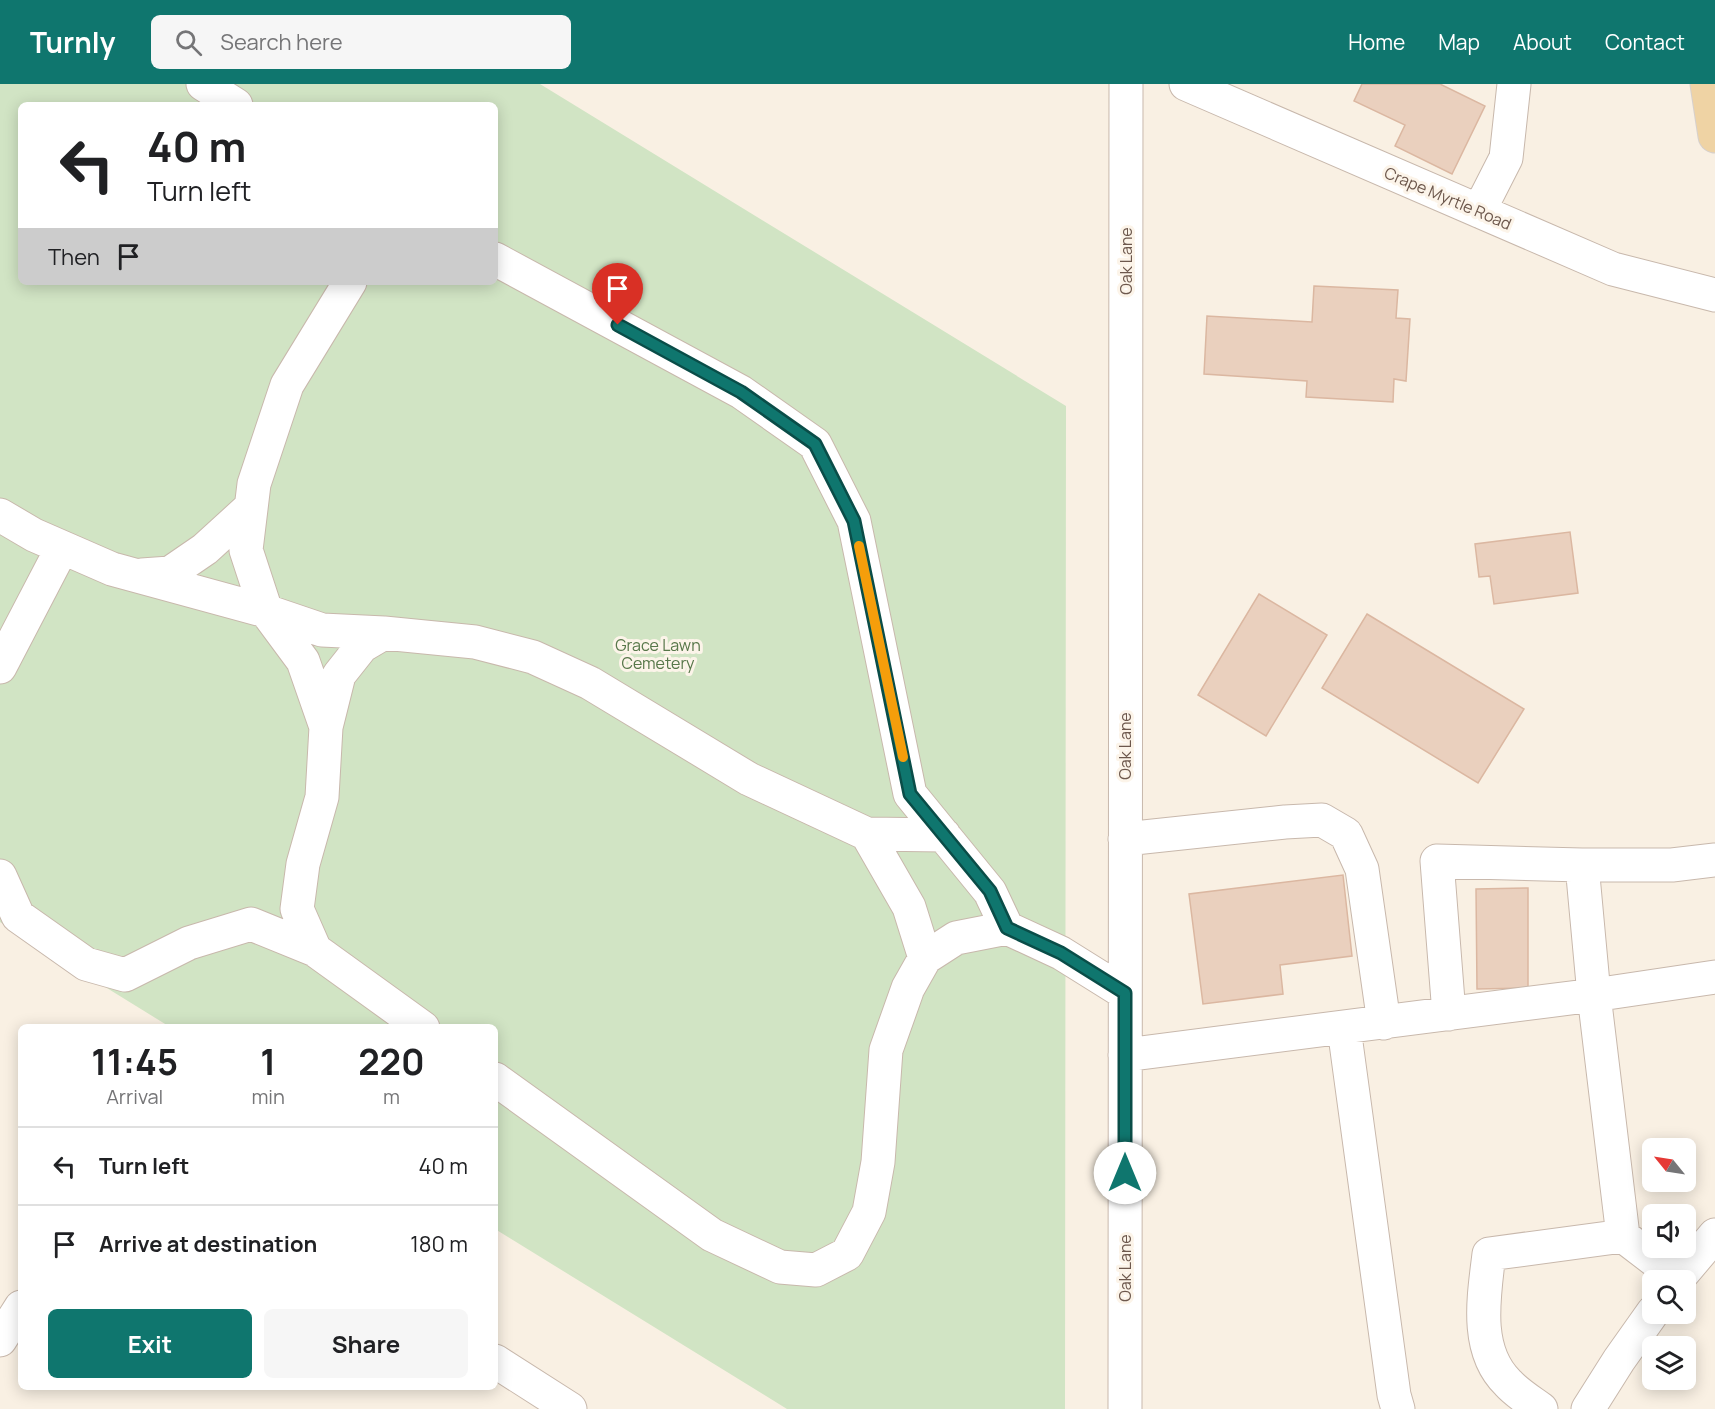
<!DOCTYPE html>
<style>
:root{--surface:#fff;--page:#f6f6f6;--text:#202124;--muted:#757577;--line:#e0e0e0;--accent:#0f766e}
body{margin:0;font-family:Manrope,sans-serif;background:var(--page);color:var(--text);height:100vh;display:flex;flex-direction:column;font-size:22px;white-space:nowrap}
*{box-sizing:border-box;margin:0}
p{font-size:20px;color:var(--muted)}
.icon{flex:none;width:33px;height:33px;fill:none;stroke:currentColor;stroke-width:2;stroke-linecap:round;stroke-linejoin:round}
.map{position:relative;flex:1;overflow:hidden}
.drawer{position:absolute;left:18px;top:940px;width:480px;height:366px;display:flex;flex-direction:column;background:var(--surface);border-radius:9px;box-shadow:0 3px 15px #0003}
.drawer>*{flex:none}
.hud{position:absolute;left:18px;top:18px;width:480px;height:183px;border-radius:9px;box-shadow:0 3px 15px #0003;background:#fff;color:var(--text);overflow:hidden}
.needle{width:39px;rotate:300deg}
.tools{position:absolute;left:1642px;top:1054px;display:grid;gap:12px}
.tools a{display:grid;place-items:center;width:54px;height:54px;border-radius:9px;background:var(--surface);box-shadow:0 3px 15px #0003;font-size:30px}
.pin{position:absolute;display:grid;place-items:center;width:51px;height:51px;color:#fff;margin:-62px -26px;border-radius:50% 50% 50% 0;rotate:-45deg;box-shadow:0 0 6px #0007}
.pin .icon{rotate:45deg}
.me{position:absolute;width:66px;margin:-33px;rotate:0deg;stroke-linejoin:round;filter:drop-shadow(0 0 4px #0008)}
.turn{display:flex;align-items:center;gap:21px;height:126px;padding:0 30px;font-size:27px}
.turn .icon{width:78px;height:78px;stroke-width:2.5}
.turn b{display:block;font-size:42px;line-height:51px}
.then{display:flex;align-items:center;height:57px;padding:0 30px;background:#0003;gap:12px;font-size:22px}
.eta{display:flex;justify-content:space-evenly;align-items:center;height:102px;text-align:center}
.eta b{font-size:36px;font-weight:700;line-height:42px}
.button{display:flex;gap:12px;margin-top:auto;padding:12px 30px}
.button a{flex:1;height:69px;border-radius:9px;background:var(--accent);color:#fff;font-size:24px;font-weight:700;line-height:69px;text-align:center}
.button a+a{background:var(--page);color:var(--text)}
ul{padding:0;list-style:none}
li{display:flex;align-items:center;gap:18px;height:78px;padding:0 30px;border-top:2px solid var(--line)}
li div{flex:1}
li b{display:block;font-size:22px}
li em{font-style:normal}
header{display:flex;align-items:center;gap:36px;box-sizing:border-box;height:84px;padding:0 30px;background:var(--accent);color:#fff}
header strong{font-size:28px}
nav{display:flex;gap:33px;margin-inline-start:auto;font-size:21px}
.search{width:420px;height:54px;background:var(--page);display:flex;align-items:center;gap:15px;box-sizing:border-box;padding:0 21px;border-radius:9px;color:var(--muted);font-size:22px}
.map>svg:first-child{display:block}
</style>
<header>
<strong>Turnly</strong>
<div class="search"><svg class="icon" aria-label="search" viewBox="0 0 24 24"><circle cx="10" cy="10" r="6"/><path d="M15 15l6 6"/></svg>Search here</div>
<nav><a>Home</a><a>Map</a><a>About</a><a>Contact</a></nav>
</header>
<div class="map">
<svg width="1715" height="1325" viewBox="0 0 1715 1325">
<rect width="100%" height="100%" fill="#f9f0e3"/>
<path fill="#d1e4c4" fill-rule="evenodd" d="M 0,0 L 540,0 L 1066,322 L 1065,1325 L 787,1325 L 495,1145 L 495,944 L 170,943 L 0,838 ZM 21,21 L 495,21 L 495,198 L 21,198 Z"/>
<path fill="#ead0be" stroke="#dbb7a1" stroke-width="1.5" d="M 1362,0 L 1440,0 L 1485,22 L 1452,90 L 1395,62 L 1405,41 L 1354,17 Z
M 1314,202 L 1398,206 L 1396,234 L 1410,235 L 1406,297 L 1394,295 L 1393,318 L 1306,313 L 1307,297 L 1204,290 L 1207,232 L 1312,238 Z
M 1570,448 L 1578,509 L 1494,520 L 1490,492 L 1479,493 L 1475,460 Z
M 1259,510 L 1327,551 L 1266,652 L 1198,611 Z
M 1367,530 L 1524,625 L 1478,699 L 1322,604 Z
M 1343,791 L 1352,872 L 1280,881 L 1283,910 L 1203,920 L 1189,810 Z
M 1528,804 L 1528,904 L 1477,905 L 1476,805 Z"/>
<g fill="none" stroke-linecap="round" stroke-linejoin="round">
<defs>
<path id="minor" d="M 203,0 L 236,21
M 1186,0 L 1613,185 L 1715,211
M 1479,127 L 1506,74 L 1514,0
M 495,175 L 741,308 L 815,360 L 854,437 L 910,710 L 990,808 L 1007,844
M 0,431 L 34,451 L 112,485 L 266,527 L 322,546 L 384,549 L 475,558 L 533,573 L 590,599 L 749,695 L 867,750 L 944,751
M 142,491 L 170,489 L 205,465 L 251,423
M 0,583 L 62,464
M 326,643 L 339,591 L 362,562 L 384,549
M 867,750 L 909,823 L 925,874
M 1125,755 L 1285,738 L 1322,736 L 1346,750 L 1362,785 L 1384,939
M 0,792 L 18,832 L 86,880 L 125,891 L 189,859 L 251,840 L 315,866 L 423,944
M 315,866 L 297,825 L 303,780 L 322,713 L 326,643 L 303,577 L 266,527 L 246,466 L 254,400 L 287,301 L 350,198
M 1449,930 L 1437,777 L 1582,781
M 1344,944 L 1394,1311 L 1398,1325
M 1125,971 L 1594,911 L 1715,893
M 495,995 L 712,1151 L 780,1183 L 816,1186 L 847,1170 L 869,1128 L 878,1078 L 886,966 L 908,904 L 925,874 L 956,854 L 1007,844 L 1061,869 L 1125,909
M 1623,1152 L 1594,911 L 1582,781 L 1672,781 L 1715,776
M 1676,1197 L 1715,1151
M 0,1256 L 21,1223
M 495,1277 L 570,1325
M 1125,1325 L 1126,0
M 1541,1325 C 1530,1317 1517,1309 1508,1299 C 1474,1266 1484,1212 1489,1170 L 1623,1152 L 1678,1194
M 1588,1325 L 1619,1276 L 1653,1228"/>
<path id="major" d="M 1707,0 L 1715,52"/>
</defs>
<use href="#minor" stroke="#c8b8ac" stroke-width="35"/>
<use href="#major" stroke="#d6d0cd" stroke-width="35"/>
<use href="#minor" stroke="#fff" stroke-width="33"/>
<use href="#major" stroke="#efd3a4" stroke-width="33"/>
</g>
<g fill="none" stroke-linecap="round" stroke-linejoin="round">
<defs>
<path id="route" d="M 618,241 L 741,308 L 815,360 L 854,437 L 910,710 L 990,807 L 1007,844 L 1061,869 L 1125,909 L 1125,1089"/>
</defs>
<use href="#route" stroke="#0a4d48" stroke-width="15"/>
<use href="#route" stroke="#0f766e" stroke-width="10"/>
<path stroke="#f59e0b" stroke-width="10" d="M 859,462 L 903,673"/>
</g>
<g text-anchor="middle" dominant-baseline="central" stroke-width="6" stroke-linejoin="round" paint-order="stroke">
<g font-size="16" fill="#6d584d" stroke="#fcf4e9">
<text transform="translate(1448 114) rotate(23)">Crape Myrtle Road</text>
<text transform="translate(1126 177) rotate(-90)">Oak Lane</text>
<text transform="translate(1125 662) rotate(-90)">Oak Lane</text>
<text transform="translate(1125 1184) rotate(-90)">Oak Lane</text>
</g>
<g font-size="16" fill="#577749" stroke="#fcf4e9">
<text x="658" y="561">Grace Lawn<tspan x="658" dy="18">Cemetery</tspan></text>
</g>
</g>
</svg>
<div class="tools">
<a><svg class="needle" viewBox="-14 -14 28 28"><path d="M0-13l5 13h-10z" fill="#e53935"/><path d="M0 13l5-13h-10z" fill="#757577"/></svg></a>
<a><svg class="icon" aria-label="sound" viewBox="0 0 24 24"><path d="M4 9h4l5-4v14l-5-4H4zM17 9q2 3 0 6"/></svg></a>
<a><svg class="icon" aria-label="search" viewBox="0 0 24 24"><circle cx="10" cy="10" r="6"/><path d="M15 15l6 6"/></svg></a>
<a><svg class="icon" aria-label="layers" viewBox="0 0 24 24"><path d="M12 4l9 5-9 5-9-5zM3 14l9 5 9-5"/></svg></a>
</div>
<div class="pin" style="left:618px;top:241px;background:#d93025"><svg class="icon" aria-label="arrive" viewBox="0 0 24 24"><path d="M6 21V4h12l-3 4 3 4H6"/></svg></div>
<svg class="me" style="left:1125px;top:1089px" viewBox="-20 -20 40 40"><circle r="19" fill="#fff"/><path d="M0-13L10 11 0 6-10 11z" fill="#0f766e"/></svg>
<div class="hud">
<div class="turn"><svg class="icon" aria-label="left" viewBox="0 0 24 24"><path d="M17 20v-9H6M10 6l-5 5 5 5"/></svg><div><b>40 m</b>Turn left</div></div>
<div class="then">Then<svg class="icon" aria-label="arrive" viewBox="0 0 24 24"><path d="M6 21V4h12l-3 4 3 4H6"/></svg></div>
</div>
<section class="drawer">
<div class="eta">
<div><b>11:45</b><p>Arrival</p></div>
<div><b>1</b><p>min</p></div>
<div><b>220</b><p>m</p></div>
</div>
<ul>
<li><svg class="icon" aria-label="left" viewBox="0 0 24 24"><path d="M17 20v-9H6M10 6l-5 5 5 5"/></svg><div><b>Turn left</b></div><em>40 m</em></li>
<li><svg class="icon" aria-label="arrive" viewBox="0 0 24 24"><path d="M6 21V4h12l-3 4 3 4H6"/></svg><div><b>Arrive at destination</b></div><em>180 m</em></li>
</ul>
<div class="button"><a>Exit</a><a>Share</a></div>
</section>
</div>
